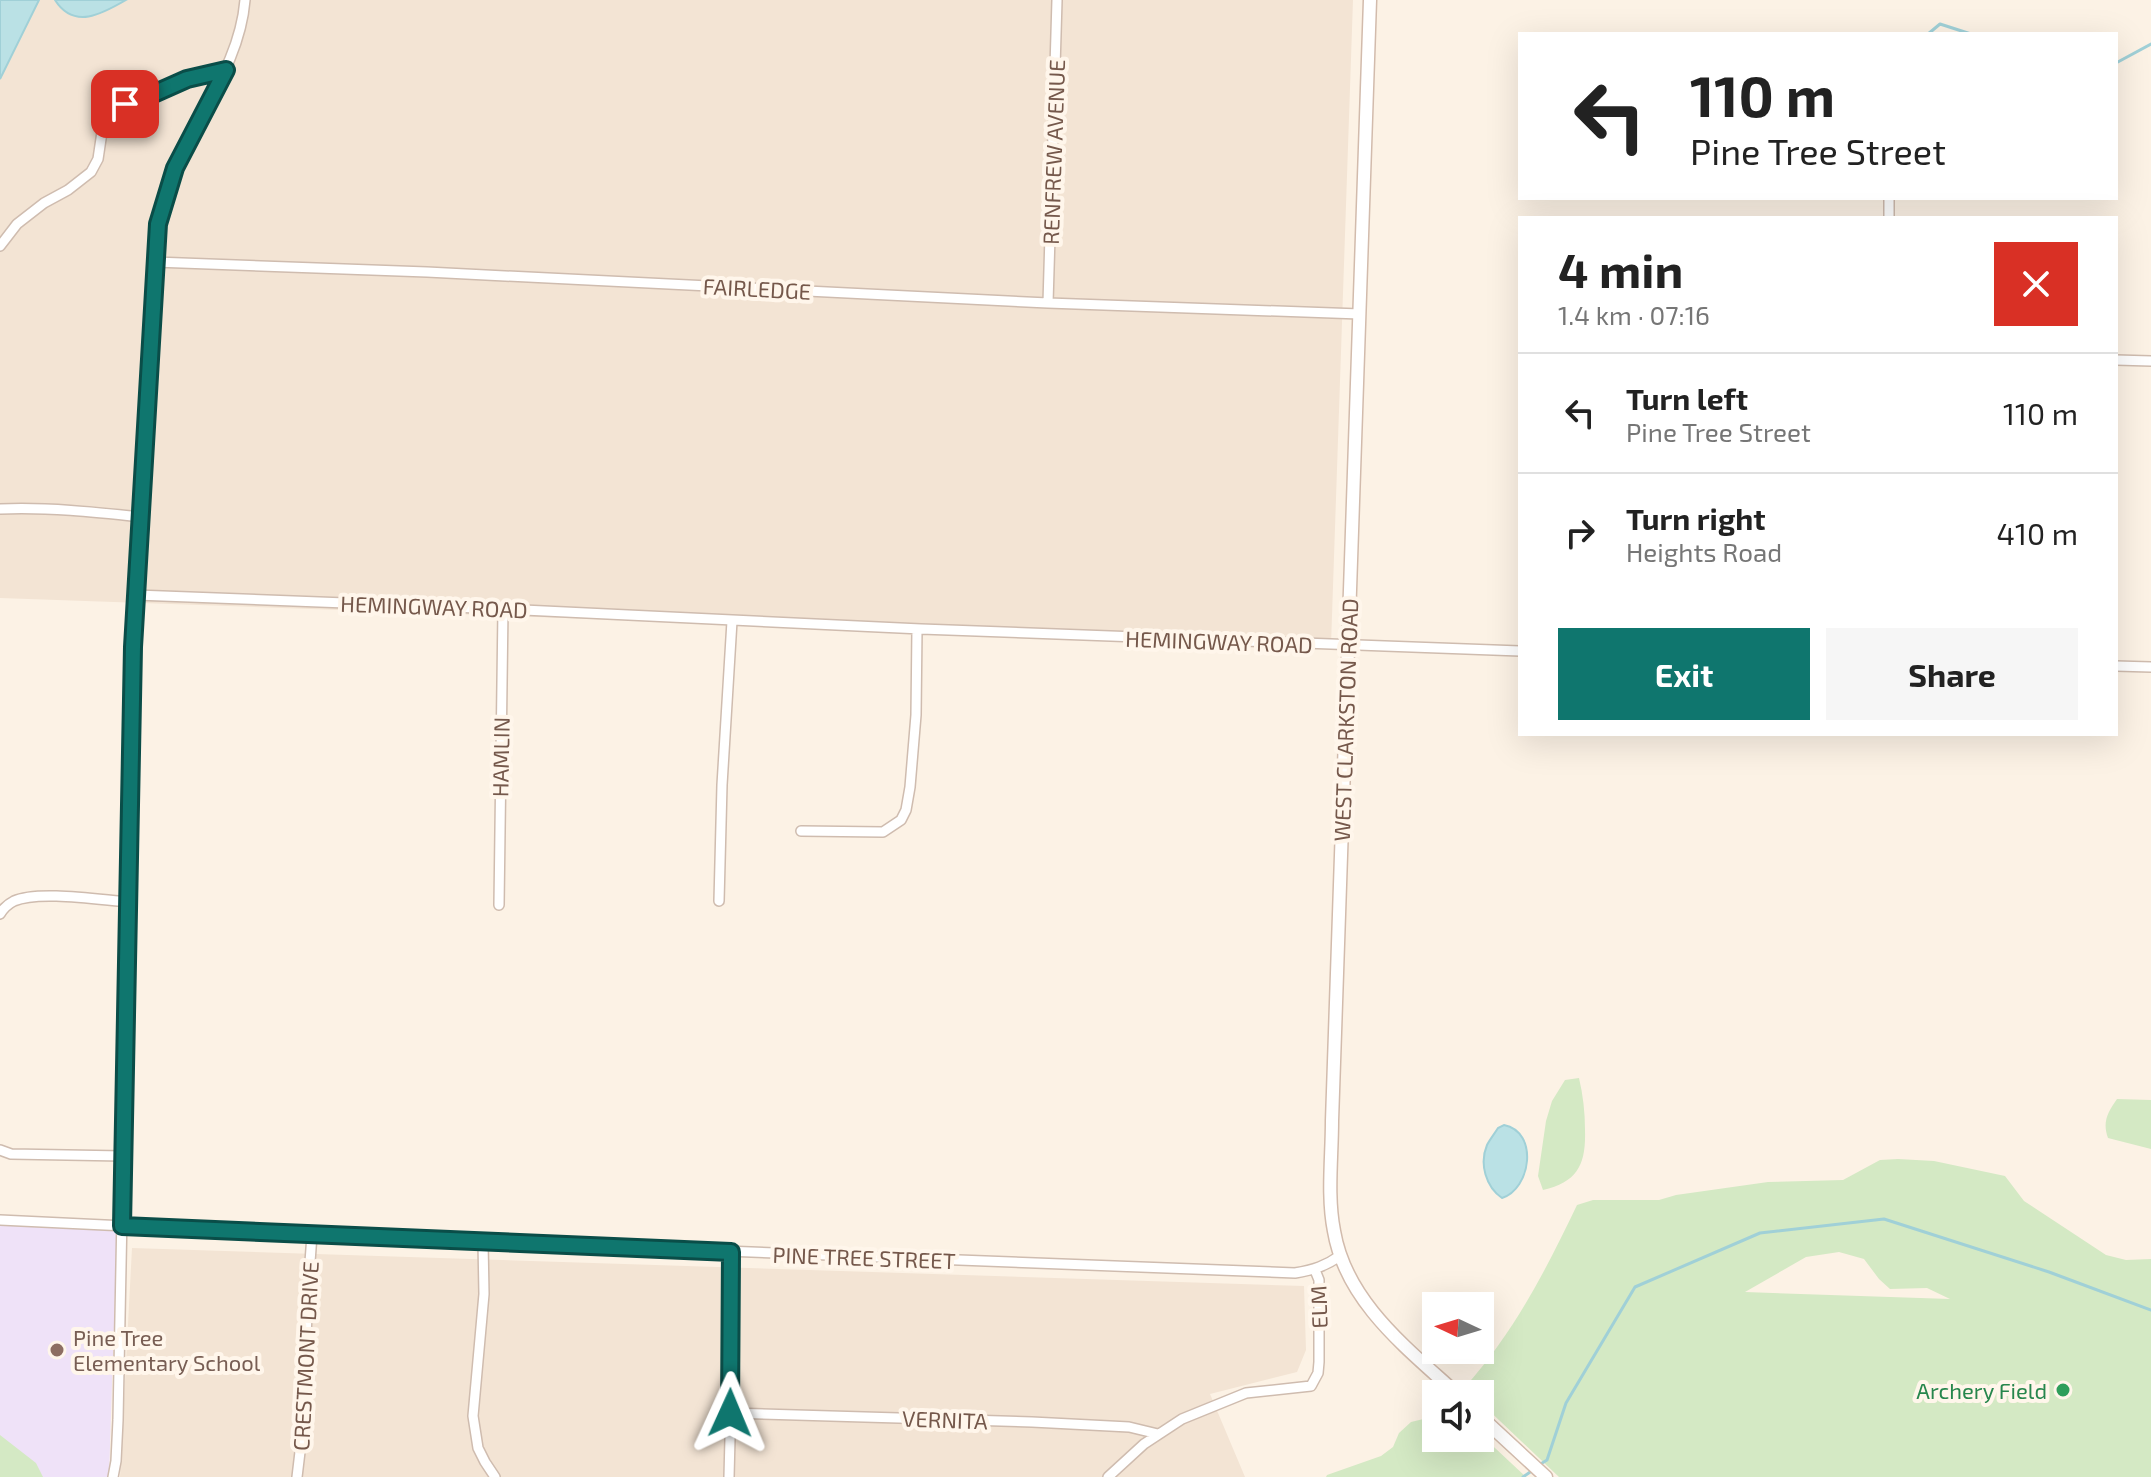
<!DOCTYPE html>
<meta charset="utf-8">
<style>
:root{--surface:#fff;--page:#f6f6f6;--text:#222;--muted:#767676;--line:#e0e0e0;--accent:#0f766e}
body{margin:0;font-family:"Exo 2",sans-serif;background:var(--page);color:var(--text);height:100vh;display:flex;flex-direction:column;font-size:30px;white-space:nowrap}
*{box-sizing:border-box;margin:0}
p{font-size:26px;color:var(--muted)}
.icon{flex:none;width:44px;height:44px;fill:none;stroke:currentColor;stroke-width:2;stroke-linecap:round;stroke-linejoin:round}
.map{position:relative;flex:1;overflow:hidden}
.panel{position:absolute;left:1518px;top:216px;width:600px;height:520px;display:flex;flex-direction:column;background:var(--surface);border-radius:0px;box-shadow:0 8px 32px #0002}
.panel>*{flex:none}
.guide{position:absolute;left:1518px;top:32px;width:600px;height:168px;border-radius:0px;box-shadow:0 8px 32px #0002;background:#fff;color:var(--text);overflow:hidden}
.needle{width:52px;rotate:274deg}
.fabs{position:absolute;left:1422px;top:1292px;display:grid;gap:16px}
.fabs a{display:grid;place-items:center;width:72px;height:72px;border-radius:0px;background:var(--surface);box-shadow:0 8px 32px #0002;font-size:40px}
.pin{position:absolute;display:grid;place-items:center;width:68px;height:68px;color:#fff;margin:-34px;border-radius:16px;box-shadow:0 4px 12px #0006}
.me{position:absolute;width:88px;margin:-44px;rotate:1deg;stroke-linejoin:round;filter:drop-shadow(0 0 6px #0008)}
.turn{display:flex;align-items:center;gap:28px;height:168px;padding:0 40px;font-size:36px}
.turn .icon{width:104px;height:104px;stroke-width:2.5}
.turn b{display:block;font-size:56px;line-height:68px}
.round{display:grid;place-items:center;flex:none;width:84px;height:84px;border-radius:0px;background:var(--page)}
.headline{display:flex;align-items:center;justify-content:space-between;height:136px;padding:0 40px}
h1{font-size:48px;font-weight:700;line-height:60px}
.cta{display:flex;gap:16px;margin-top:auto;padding:16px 40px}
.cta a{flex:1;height:92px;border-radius:0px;background:var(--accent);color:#fff;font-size:32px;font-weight:700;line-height:92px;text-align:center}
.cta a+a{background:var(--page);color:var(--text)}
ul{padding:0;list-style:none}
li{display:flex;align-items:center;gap:24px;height:120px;padding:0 40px;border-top:2px solid var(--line)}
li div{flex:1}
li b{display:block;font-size:30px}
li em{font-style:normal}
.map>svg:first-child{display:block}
</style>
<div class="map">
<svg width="2151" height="1477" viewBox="0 0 2151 1477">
<rect width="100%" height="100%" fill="#fcf2e5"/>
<path fill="#f3e4d4" d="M 0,0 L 1353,0 L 1331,645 L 0,598 Z
M 132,1248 L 1304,1286 L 1306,1350 L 1297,1372 L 1210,1394 L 1245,1477 L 120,1477 Z"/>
<path fill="#efe2f8" d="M 0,1224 L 117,1229 L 109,1477 L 0,1477 Z"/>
<path fill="#d4e9c4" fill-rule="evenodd" d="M 1579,1078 C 1583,1095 1585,1112 1585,1130 C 1586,1164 1578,1182 1543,1190 L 1538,1176 L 1546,1121 L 1552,1101 L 1565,1080 Z
M 2117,1099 L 2151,1100 L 2151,1149 L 2108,1138 C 2102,1122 2108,1112 2117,1099 Z
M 1898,1159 L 1934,1161 L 2005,1176 L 2024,1201 L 2106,1255 L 2126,1260 L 2151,1259 L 2151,1477 L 1559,1477 L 1480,1402 L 1480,1394 L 1473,1394 L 1466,1386 C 1514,1332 1546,1270 1577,1205 L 1593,1200 L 1659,1200 L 1676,1195 L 1768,1182 L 1843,1180 L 1880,1160 ZM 1839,1252 L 1864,1259 L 1879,1279 L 1890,1289 L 1927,1288 L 1950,1299 L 1745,1292 L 1806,1257 Z
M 1436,1416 L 1436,1438 L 1480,1438 L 1480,1434 L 1526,1477 L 1326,1477 L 1327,1475 L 1381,1456 L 1393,1447 L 1399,1433 L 1411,1422 Z
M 0,1435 L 36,1463 L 43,1477 L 0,1477 Z"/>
<path fill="#bae1e5" stroke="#a0d0d7" stroke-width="2" d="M 0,0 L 39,0 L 0,79 Z
M 55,0 L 126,0 C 102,14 74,30 55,0 Z
M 1504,1125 C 1539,1132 1531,1189 1502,1198 C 1486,1187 1479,1164 1487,1145 C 1490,1139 1495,1133 1498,1128 Z"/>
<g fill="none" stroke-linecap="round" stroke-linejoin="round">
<path stroke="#a0d0d7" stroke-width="3" d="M 1928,34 L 1940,24 L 1971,34
M 2116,63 L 2151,44
M 1539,1465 L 1547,1460 L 1566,1403 L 1635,1287 L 1760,1233 L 1884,1219 L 2049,1272 L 2151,1310
M 1523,1477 L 1533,1470"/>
<defs>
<path id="street" d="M 1889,218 L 1889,198
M 0,246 L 17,224 L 44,203 L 68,190 L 91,172 L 98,159 L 102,132 L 110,115 L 125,104 L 171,87 L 187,79 L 226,70
M 155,262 L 427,272 L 1048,303 L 1360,314
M 1048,303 L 1057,0
M 2116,360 L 2151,361
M 0,509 C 47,507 94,512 141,517
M 136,595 L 503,609 L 921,629 L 1520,651
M 2116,666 L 2151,667
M 801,831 L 883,832 L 901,820 L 906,810 L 910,787 L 916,715 L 917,629
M 719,901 L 722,785 L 732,621
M 499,905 L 503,609
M 0,914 C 3,909 8,904 14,901 C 38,890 101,900 129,902
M 0,1150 L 11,1154 L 123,1156
M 0,1220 L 312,1235 L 1295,1273 C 1313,1270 1326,1266 1341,1255
M 483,1242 L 484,1294 L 473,1416 L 478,1448 L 485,1462 L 495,1477
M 730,1413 L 1032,1422 L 1129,1427 L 1158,1434
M 113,1477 L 116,1461 L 118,1420 L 133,647 L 158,224 C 164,205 168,184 177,165 C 200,110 240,62 245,0
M 297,1477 L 302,1435 L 308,1289 L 312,1235
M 729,1477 L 732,1360 L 731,1252
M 1108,1477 L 1144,1444 L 1182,1419 L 1246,1393 L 1311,1386 L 1318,1373 L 1319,1362 L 1319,1280 L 1315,1270"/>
<path id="secondary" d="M 1370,0 L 1332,1121 C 1332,1157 1327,1196 1334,1231 C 1346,1302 1407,1348 1457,1394
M 1480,1416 L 1546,1477"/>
</defs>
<use href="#street" stroke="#cfbcaf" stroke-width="12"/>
<use href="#secondary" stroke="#d2bbac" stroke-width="15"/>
<use href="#street" stroke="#fff" stroke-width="9"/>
<use href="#secondary" stroke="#fff" stroke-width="12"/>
</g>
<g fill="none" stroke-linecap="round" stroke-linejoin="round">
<defs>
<path id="route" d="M 125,104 L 142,99 L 187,79 L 226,70 L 175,168 L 158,224 L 133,647 L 122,1226 L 731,1252 L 730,1413"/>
</defs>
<use href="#route" stroke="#0a4d48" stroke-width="20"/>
<use href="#route" stroke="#0f766e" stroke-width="14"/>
</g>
<circle fill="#8d6e63" stroke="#fff6eb" stroke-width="3" cx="57" cy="1350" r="8"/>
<circle fill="#2e9e5b" stroke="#fff6eb" stroke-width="3" cx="2063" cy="1390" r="8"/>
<g text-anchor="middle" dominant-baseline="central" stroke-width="8" stroke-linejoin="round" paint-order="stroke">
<g font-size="22" fill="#75584b" stroke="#fff6eb">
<text transform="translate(1053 152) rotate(-88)">RENFREW AVENUE</text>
<text transform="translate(757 288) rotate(3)">FAIRLEDGE</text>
<text transform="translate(434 606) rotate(2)">HEMINGWAY ROAD</text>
<text transform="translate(1219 641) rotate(2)">HEMINGWAY ROAD</text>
<text transform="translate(1345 720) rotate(-88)">WEST CLARKSTON ROAD</text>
<text transform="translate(500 757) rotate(-89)">HAMLIN</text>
<text transform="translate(864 1257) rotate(2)">PINE TREE STREET</text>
<text transform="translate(1318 1307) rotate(-92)">ELM</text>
<text transform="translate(305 1356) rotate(-87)">CRESTMONT DRIVE</text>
<text transform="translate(945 1419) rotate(2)">VERNITA</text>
</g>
<g font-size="22" fill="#785e54" stroke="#fff6eb" text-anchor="start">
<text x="73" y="1337">Pine Tree<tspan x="73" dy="25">Elementary School</tspan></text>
</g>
<g font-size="22" fill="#27864d" stroke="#fff6eb" text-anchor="end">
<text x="2047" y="1390">Archery Field</text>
</g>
</g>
</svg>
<div class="fabs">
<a><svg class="needle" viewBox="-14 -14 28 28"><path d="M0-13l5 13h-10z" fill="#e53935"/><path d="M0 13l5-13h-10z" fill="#767676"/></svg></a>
<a><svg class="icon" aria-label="sound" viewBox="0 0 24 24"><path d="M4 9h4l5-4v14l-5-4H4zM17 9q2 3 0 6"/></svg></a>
</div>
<div class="pin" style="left:125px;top:104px;background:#d93025"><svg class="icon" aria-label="arrive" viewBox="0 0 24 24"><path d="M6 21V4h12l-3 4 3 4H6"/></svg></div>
<svg class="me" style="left:730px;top:1413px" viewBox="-20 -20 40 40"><path d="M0-17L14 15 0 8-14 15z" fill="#0f766e" stroke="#fff" stroke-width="4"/></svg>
<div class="guide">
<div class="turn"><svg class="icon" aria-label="left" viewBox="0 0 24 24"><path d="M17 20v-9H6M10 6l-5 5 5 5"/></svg><div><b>110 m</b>Pine Tree Street</div></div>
</div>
<section class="panel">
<div class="headline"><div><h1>4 min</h1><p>1.4 km · 07:16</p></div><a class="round" style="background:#d93025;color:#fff"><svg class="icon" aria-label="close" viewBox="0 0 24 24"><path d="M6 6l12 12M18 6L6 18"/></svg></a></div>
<ul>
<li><svg class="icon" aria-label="left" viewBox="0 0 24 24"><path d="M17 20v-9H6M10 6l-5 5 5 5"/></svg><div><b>Turn left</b><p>Pine Tree Street</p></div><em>110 m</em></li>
<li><svg class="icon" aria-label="right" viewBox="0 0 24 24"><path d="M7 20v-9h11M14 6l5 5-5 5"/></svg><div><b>Turn right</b><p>Heights Road</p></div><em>410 m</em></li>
</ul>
<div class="cta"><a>Exit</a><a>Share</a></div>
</section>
</div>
